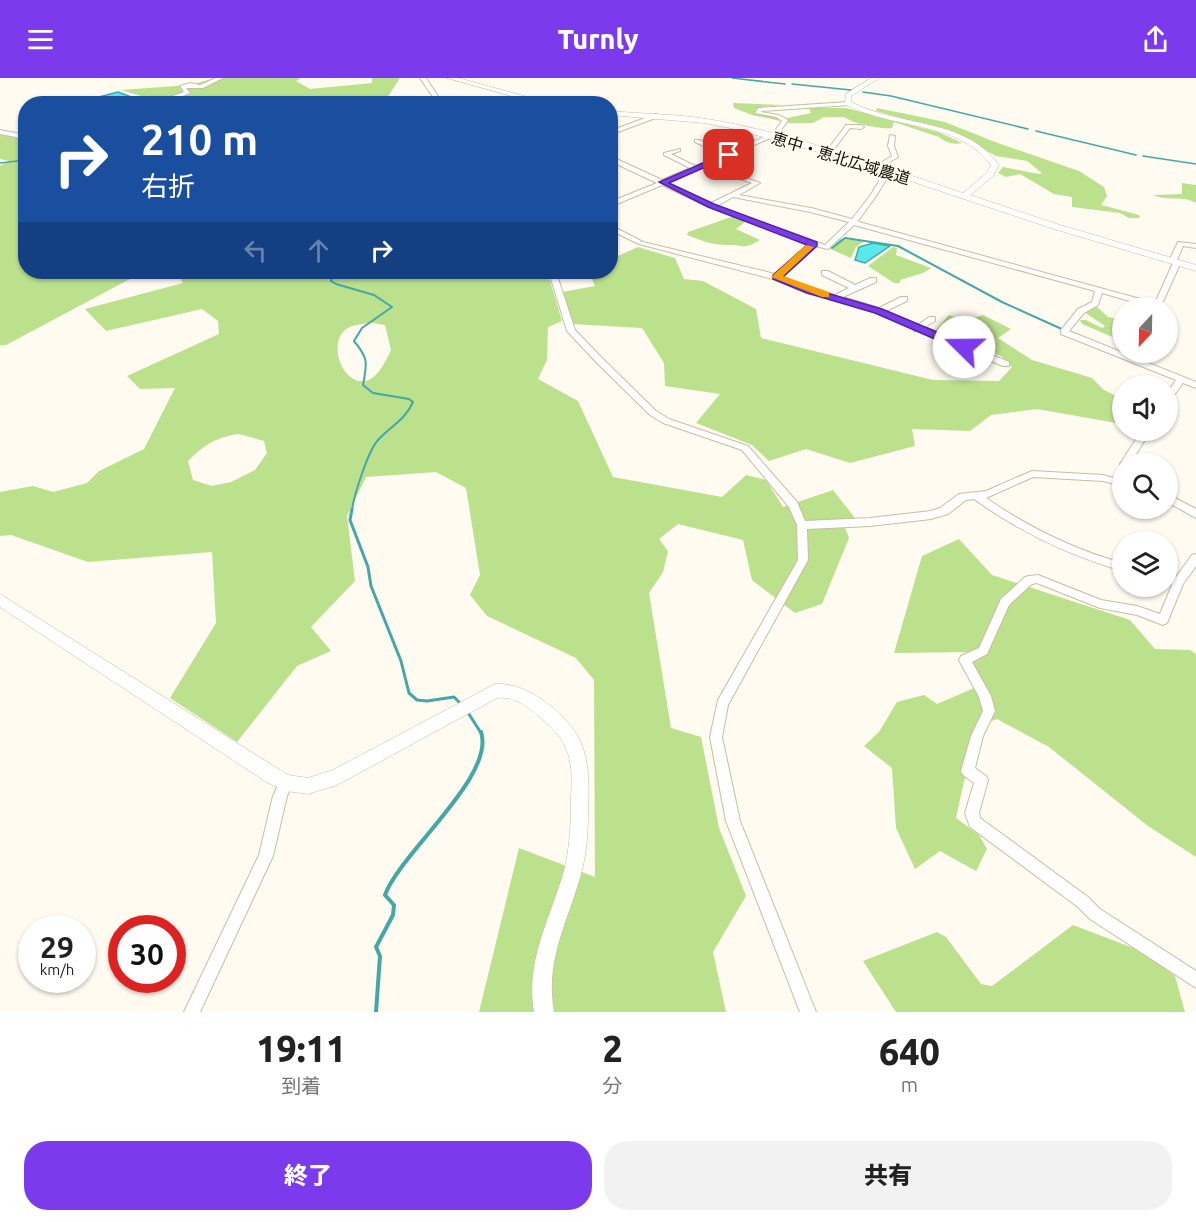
<!DOCTYPE html>
<html lang="ja">
<meta charset="utf-8">
<style>
:root{--surface:#fff;--page:#f2f2f2;--text:#222;--muted:#767676;--accent:#7c3aed}
body{margin:0;font-family:Ubuntu,"Noto Sans JP",sans-serif;background:var(--page);color:var(--text);height:100vh;display:flex;flex-direction:column;font-size:22px;white-space:nowrap}
*{box-sizing:border-box;margin:0}
p{font-size:20px;color:var(--muted)}
.icon{flex:none;width:33px;height:33px;fill:none;stroke:currentColor;stroke-width:2;stroke-linecap:round;stroke-linejoin:round}
.map{position:relative;height:934px;overflow:hidden}
.details{display:flex;flex-direction:column;background:var(--surface);flex:1}
.details>*{flex:none}
.banner{position:absolute;left:18px;top:18px;width:600px;height:183px;border-radius:24px;box-shadow:0 2px 4px #0004;background:#1a4fa0;color:#fff;overflow:hidden}
.needle{width:39px;rotate:202deg}
.tools{position:absolute;left:1112px;top:219px;display:grid;gap:12px}
.tools a{display:grid;place-items:center;width:66px;height:66px;border-radius:50%;background:var(--surface);box-shadow:0 2px 4px #0004;font-size:30px}
.speed{position:absolute;left:18px;top:837px;display:flex;gap:12px;font-size:30px;font-weight:700;text-align:center}
.speed>*{display:grid;place-content:center;width:78px;height:78px;border-radius:50%;background:var(--surface);box-shadow:0 2px 4px #0004;line-height:1}
.speed small{font-size:15px;font-weight:400}
.speed .limit{border:9px solid #d22;background:#fff;color:#111}
.pin{position:absolute;display:grid;place-items:center;width:51px;height:51px;color:#fff;margin:-26px;border-radius:12px;box-shadow:0 3px 9px #0006}
.me{position:absolute;width:66px;margin:-33px;rotate:292deg;stroke-linejoin:round;filter:drop-shadow(0 0 4px #0008)}
.turn{display:flex;align-items:center;gap:21px;height:126px;padding:0 24px;font-size:27px}
.turn .icon{width:78px;height:78px;stroke-width:2.5}
.turn b{display:block;font-size:42px;line-height:51px}
.lanes{display:flex;align-items:center;height:57px;padding:0 24px;background:#0003;justify-content:center;gap:30px;direction:ltr}
.lanes .off{opacity:.35}
.eta{display:flex;justify-content:space-evenly;align-items:center;height:102px;text-align:center}
.eta b{font-size:36px;font-weight:800;line-height:42px}
.primary-button{display:flex;gap:12px;margin-top:auto;padding:12px 24px}
.primary-button a{flex:1;height:69px;border-radius:24px;background:var(--accent);color:#fff;font-size:24px;font-weight:800;line-height:69px;text-align:center}
.primary-button a+a{background:var(--page);color:var(--text)}
header{display:flex;justify-content:space-between;align-items:center;height:78px;padding:0 24px;background:var(--accent);color:#fff;font-size:27px;font-weight:800}
.map>svg:first-child{display:block}
</style>
<header><svg class="icon" aria-label="menu" viewBox="0 0 24 24"><path d="M4 6h16M4 12h16M4 18h16"/></svg>Turnly<svg class="icon" aria-label="share" viewBox="0 0 24 24"><path d="M12 15V3M7 8l5-5 5 5M5 13v7h14v-7"/></svg></header>
<div class="map">
<svg width="1196" height="934" viewBox="0 0 1196 934">
<rect width="100%" height="100%" fill="#fffbf0"/>
<path fill="#bbe18d" fill-rule="evenodd" d="M 215,0 L 301,0 L 296,3 L 310,11 L 372,5 L 372,0 L 400,0 L 383,26 L 224,26 L 208,19 L 177,25 L 150,25 L 148,20 L 121,12 L 190,7 Z
M 733,25 L 784,27 L 759,29 L 755,33 L 758,35 L 788,40 L 811,35 L 809,30 L 846,30 L 938,54 L 962,65 C 954,67 946,65 939,59 L 894,44 L 892,50 C 883,52 851,45 844,39 L 824,39 L 813,45 L 790,45 L 752,37 L 734,30 Z
M 877,30 L 945,44 L 995,64 L 1079,93 L 1104,109 L 1107,118 L 1101,127 L 1139,137 L 1140,140 L 1129,140 L 1120,135 L 1072,129 L 1072,119 L 1054,116 L 1020,96 L 1006,99 L 998,95 L 1003,89 L 1039,96 L 1042,95 L 1027,83 L 996,78 L 956,56 L 876,33 Z
M 0,56 L 25,62 L 26,194 L 143,194 L 6,267 L 0,267 L 0,88 L 9,83 L 0,81 Z
M 1182,105 L 1196,107 L 1196,125 C 1184,117 1167,124 1154,117 L 1182,116 Z
M 734,138 L 745,144 L 736,151 L 760,162 C 741,173 746,166 728,167 C 711,167 703,163 687,157 L 688,154 Z
M 840,161 L 864,163 L 856,169 L 851,180 L 830,171 Z
M 638,169 L 675,180 L 684,201 L 703,203 L 756,231 L 761,260 L 933,302 L 999,303 L 1012,289 L 1001,278 L 935,253 L 949,237 L 965,243 L 983,237 L 1011,251 L 998,260 L 1032,282 L 1092,300 L 1104,312 L 1122,321 L 1122,346 L 1037,331 L 991,337 L 970,353 L 912,351 L 915,368 L 850,385 L 806,371 L 769,383 L 752,367 L 696,345 L 720,316 L 665,308 L 664,285 L 642,250 L 571,246 L 562,214 L 595,208 L 589,194 L 610,194 L 611,181 Z
M 893,169 L 897,170 L 896,177 L 931,190 L 923,195 L 900,202 L 900,205 L 894,205 L 868,188 Z
M 176,194 L 518,194 L 531,200 L 549,199 L 562,243 L 548,249 L 547,282 L 538,301 L 578,323 L 613,399 L 722,419 L 746,397 L 766,402 L 783,429 L 833,412 L 855,440 L 842,442 L 849,460 L 822,526 L 795,535 L 752,502 L 743,462 L 678,446 L 659,461 L 668,473 L 663,494 L 649,515 L 671,650 L 701,659 L 719,750 L 746,818 L 713,874 L 726,934 L 479,934 L 519,770 L 595,799 L 594,602 L 576,580 L 487,538 L 470,517 L 480,497 L 466,410 L 436,394 L 366,399 L 347,438 L 355,503 L 311,549 L 331,573 L 297,588 L 237,664 L 170,620 L 216,545 L 212,474 L 88,484 L 11,457 L 0,458 L 0,414 L 33,408 L 53,414 L 87,405 L 99,393 L 144,371 L 175,310 L 140,311 L 127,298 L 219,256 L 218,243 L 202,231 L 106,253 L 85,231 L 183,205 ZM 372,245 L 385,247 L 391,272 C 388,279 384,286 380,292 C 354,327 323,272 345,252 C 352,246 363,246 372,245 ZM 239,356 L 264,363 L 267,375 L 255,392 L 231,404 L 212,408 L 193,402 L 188,383 C 204,367 216,359 239,356 Z
M 1096,228 L 1108,239 L 1122,242 L 1122,263 L 1082,246 L 1080,242 L 1086,242 L 1102,250 L 1105,248 L 1084,234 Z
M 959,461 L 992,497 L 1130,542 L 1155,571 L 1190,572 L 1196,576 L 1196,779 L 1148,748 L 1049,669 L 997,641 L 989,644 L 964,703 L 956,740 L 979,757 L 987,771 L 976,793 L 940,773 L 915,791 L 896,750 L 892,690 L 864,668 L 879,654 L 897,624 L 924,617 L 937,626 L 981,607 L 967,574 L 894,575 L 922,478 Z
M 1073,847 L 1141,873 L 1175,898 L 1185,934 L 896,934 L 863,883 L 937,854 L 946,859 L 981,906 L 992,908 Z"/>
<path fill="#58eaeb" stroke="#43a8a6" stroke-width="1.5" d="M 118,14 L 142,23 L 143,25 L 72,25 L 69,20 L 83,23 Z
M 873,165 L 890,168 L 865,185 L 855,182 L 859,169 Z"/>
<g fill="none" stroke-linecap="round" stroke-linejoin="round">
<path stroke="#43a8a6" stroke-width="1.5" d="M 732,0 L 785,6
M 792,6 L 851,12
M 863,14 L 891,18 L 1028,51
M 1036,53 L 1136,77
M 1143,78 L 1196,86
M 0,85 L 26,82"/>
<path stroke="#43a8a6" stroke-width="2" d="M 832,170 L 845,160 L 898,168 L 1002,224 L 1064,252
M 333,194 L 331,203 L 336,206 L 374,217 L 392,229 L 362,250 L 354,263 C 369,281 367,285 363,307 L 373,315 L 409,321 L 413,324 C 406,341 390,349 378,362 C 368,373 354,417 352,432"/>
<path stroke="#43a8a6" stroke-width="3" d="M 352,431 L 350,442 L 368,489 L 371,508 L 401,583 L 409,615 L 417,622 L 427,623 L 454,619 L 463,628
M 467,633 L 481,655"/>
<path stroke="#43a8a6" stroke-width="4" d="M 376,934 L 380,878 L 376,869 L 393,837 L 394,827 L 385,817 C 400,775 496,698 481,654"/>
<defs>
<path id="minor" d="M 216,0 L 223,0 L 203,10 L 186,10 L 190,15 L 175,21 L 176,26 L 170,26 L 170,19 L 184,14 L 180,8 L 190,5 L 200,7 Z
M 420,0 L 426,0 L 443,26 L 438,26 Z
M 848,24 L 850,27 L 762,33 L 761,34 L 779,37 L 788,42 L 775,61 L 770,60 L 710,87 L 760,105 L 739,117 L 811,130 L 852,141 L 870,118 L 884,95 L 888,92 L 892,92 L 893,93 L 889,97 L 876,118 L 858,143 L 859,144 L 1155,225 L 1173,185 L 1169,183 L 1178,164 L 1196,166 L 1196,170 L 1183,168 L 1177,182 L 1181,184 L 1160,230 L 1154,230 L 1102,215 L 1098,227 L 1084,235 L 1069,253 L 1196,304 L 1196,310 L 1183,305 L 1170,323 L 1167,324 L 1167,315 L 1176,302 L 1061,256 L 1061,252 L 1078,231 L 1092,224 L 1095,213 L 854,147 L 828,171 L 815,168 L 781,198 L 812,211 L 835,217 L 849,210 L 822,197 L 822,193 L 828,193 L 855,207 L 870,200 L 876,200 L 876,204 L 843,219 L 879,230 L 901,219 L 907,219 L 907,223 L 886,233 L 918,247 L 929,239 L 935,239 L 935,243 L 925,249 L 1009,284 L 1009,288 L 1003,288 L 919,253 L 914,253 L 914,250 L 876,235 L 834,221 L 807,215 L 773,201 L 639,166 L 610,152 L 610,147 L 643,164 L 775,196 L 809,166 L 709,129 L 662,107 L 610,129 L 610,124 L 657,105 L 610,83 L 610,78 L 662,102 L 690,90 L 664,77 L 664,75 L 680,71 L 680,73 L 671,76 L 695,88 L 723,77 L 695,64 L 695,62 L 699,62 L 728,74 L 767,58 L 771,58 L 782,43 L 776,39 L 755,35 L 758,30 ZM 704,89 L 752,105 L 711,125 L 667,105 ZM 733,119 L 810,134 L 849,144 L 825,167 L 717,128 Z
M 656,36 L 659,38 L 658,39 L 610,57 L 610,53 Z
M 846,47 L 861,47 L 864,49 L 861,51 L 850,50 L 831,75 L 827,75 L 826,74 Z
M 0,52 L 26,57 L 26,61 L 0,56 Z
M 890,57 L 895,58 L 894,68 L 898,79 L 879,90 L 875,90 L 875,88 L 892,78 L 888,68 Z
M 549,194 L 556,194 L 575,252 L 603,281 L 656,333 L 669,341 L 748,368 L 797,424 L 805,443 L 870,440 L 931,433 L 940,430 L 959,416 L 986,413 L 1032,393 L 1103,397 L 1122,402 L 1122,408 L 1103,403 L 1033,399 L 986,420 C 1028,449 1073,471 1122,485 L 1122,493 C 1068,477 1020,454 974,421 L 966,422 L 948,436 L 931,441 L 870,448 L 807,451 L 808,482 L 728,627 L 722,659 L 740,743 L 816,934 L 800,934 L 726,743 L 710,659 L 718,622 L 798,482 L 797,447 L 789,429 L 742,372 L 663,345 L 650,337 L 597,285 L 567,253 Z
M 1142,352 L 1151,352 L 1130,386 L 1122,386 L 1122,388 L 1120,386 Z
M 1167,416 L 1196,431 L 1196,440 L 1167,424 Z
M 1196,476 L 1196,488 L 1183,506 L 1167,545 L 1163,547 L 1137,537 L 1100,530 L 1037,505 L 1032,506 L 1009,527 L 987,576 L 972,584 L 991,618 L 995,633 L 983,658 L 975,690 L 986,698 L 988,702 L 979,735 L 980,740 L 1088,819 L 1100,831 L 1196,893 L 1196,910 L 1090,841 L 1078,829 L 970,749 L 965,735 L 974,705 L 963,697 L 961,693 L 971,658 L 983,633 L 979,619 L 959,582 L 961,578 L 979,570 L 1001,521 L 1025,499 L 1029,498 L 1038,497 L 1101,522 L 1137,528 L 1160,536 L 1172,507 L 1167,505 L 1167,497 L 1176,499 L 1192,477 Z
M 286,699 L 291,701 L 293,705 L 287,718 L 273,778 L 200,934 L 184,934 L 259,777 L 273,718 L 281,701 Z"/>
<path id="tertiary" d="M 447,0 L 458,0 L 553,26 L 540,26 Z
M 871,0 L 879,0 L 851,18 L 851,24 C 898,49 965,39 999,87 L 993,98 L 970,117 L 1060,147 L 1196,187 L 1196,193 L 1054,151 L 847,82 L 730,50 L 704,45 L 610,37 L 610,33 C 642,36 675,36 707,41 C 792,55 881,88 963,115 L 987,95 L 991,87 C 958,42 889,51 845,26 L 846,16 Z
M 0,516 L 288,697 L 308,700 L 333,692 L 495,606 C 517,605 536,616 553,630 C 589,660 590,688 588,733 C 588,751 587,770 583,788 C 571,839 544,879 554,934 L 534,934 C 525,881 552,838 565,789 C 570,767 571,743 571,721 C 573,683 571,665 541,640 C 528,629 515,618 497,620 L 337,707 L 308,716 L 286,713 L 268,705 L 0,529 Z"/>
</defs>
<use href="#minor" stroke="#c8bda2" stroke-width="2"/>
<use href="#tertiary" stroke="#c8bda2" stroke-width="1"/>
<use href="#minor" fill="#fff" fill-rule="evenodd"/>
<use href="#tertiary" fill="#fff" fill-rule="evenodd"/>
</g>
<path fill="#7c3aed" stroke="#51269a" stroke-width="1.5" d="M 726,75 L 733,77 L 669,105 L 714,126 L 817,164 L 817,168 L 783,199 L 813,211 L 882,231 L 968,267 L 968,272 L 960,272 L 875,235 L 807,215 L 773,201 L 773,197 L 807,167 L 708,129 L 659,104 Z"/>
<path fill="#f59e0b" d="M 806,167 L 814,169 L 783,198 L 829,214 L 829,219 L 822,219 L 771,199 Z"/>
<g text-anchor="middle" dominant-baseline="central" stroke-width="5" stroke-linejoin="round" paint-order="stroke">
<g font-size="16" fill="#120e05" stroke="#fffbf0">
<text transform="translate(841 80) rotate(17)">恵中・恵北広域農道</text>
</g>
</g>
</svg>
<div class="tools">
<a><svg class="needle" viewBox="-14 -14 28 28"><path d="M0-13l5 13h-10z" fill="#e53935"/><path d="M0 13l5-13h-10z" fill="#767676"/></svg></a>
<a><svg class="icon" aria-label="sound" viewBox="0 0 24 24"><path d="M4 9h4l5-4v14l-5-4H4zM17 9q2 3 0 6"/></svg></a>
<a><svg class="icon" aria-label="search" viewBox="0 0 24 24"><circle cx="10" cy="10" r="6"/><path d="M15 15l6 6"/></svg></a>
<a><svg class="icon" aria-label="layers" viewBox="0 0 24 24"><path d="M12 4l9 5-9 5-9-5zM3 14l9 5 9-5"/></svg></a>
</div>
<div class="speed"><div>29<small>km/h</small></div><div class="limit">30</div></div>
<div class="pin" style="left:729px;top:77px;background:#d93025"><svg class="icon" aria-label="arrive" viewBox="0 0 24 24"><path d="M6 21V4h12l-3 4 3 4H6"/></svg></div>
<svg class="me" style="left:964px;top:269px" viewBox="-20 -20 40 40"><circle r="19" fill="#fff"/><path d="M0-13L10 11 0 6-10 11z" fill="#7c3aed"/></svg>
<div class="banner">
<div class="turn"><svg class="icon" aria-label="right" viewBox="0 0 24 24"><path d="M7 20v-9h11M14 6l5 5-5 5"/></svg><div><b>210 m</b>右折</div></div>
<div class="lanes"><svg class="icon off" aria-label="left" viewBox="0 0 24 24"><path d="M17 20v-9H6M10 6l-5 5 5 5"/></svg><svg class="icon off" aria-label="ahead" viewBox="0 0 24 24"><path d="M12 20V5M6 11l6-6 6 6"/></svg><svg class="icon" aria-label="right" viewBox="0 0 24 24"><path d="M7 20v-9h11M14 6l5 5-5 5"/></svg></div>
</div>
</div>
<section class="details">
<div class="eta">
<div><b>19:11</b><p>到着</p></div>
<div><b>2</b><p>分</p></div>
<div><b>640</b><p>m</p></div>
</div>
<div class="primary-button"><a>終了</a><a>共有</a></div>
</section>
